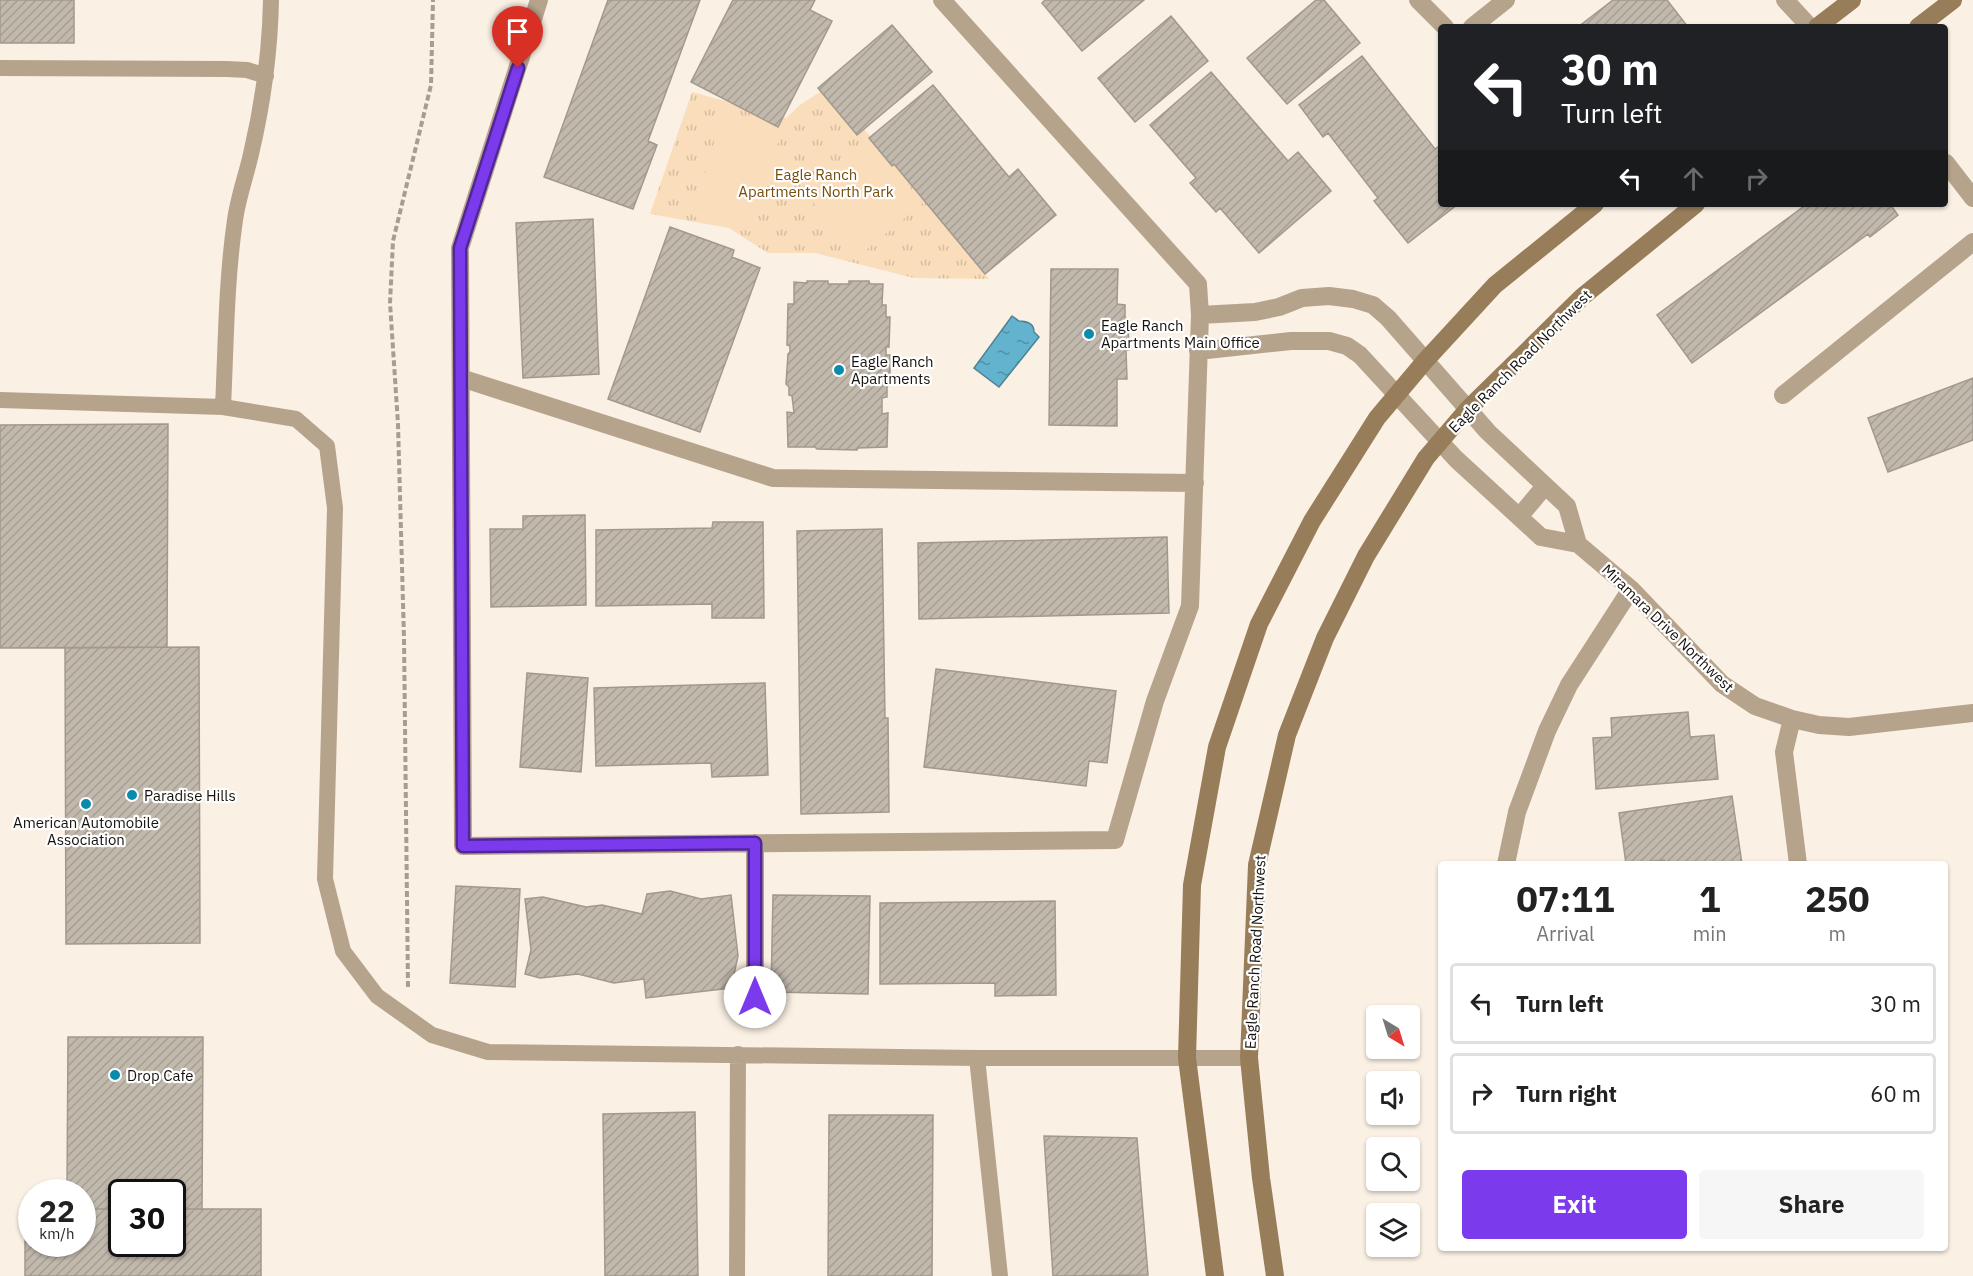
<!DOCTYPE html>
<style>
:root{--surface:#fff;--page:#f6f6f6;--text:#222;--muted:#767676;--line:#e0e0e0;--accent:#7c3aed}
body{margin:0;font-family:"IBM Plex Sans",sans-serif;background:var(--page);color:var(--text);height:100vh;display:flex;flex-direction:column;font-size:22px;white-space:nowrap}
*{box-sizing:border-box;margin:0}
p{font-size:20px;color:var(--muted)}
.icon{flex:none;width:33px;height:33px;fill:none;stroke:currentColor;stroke-width:2;stroke-linecap:round;stroke-linejoin:round}
.map{position:relative;flex:1;overflow:hidden}
.side{position:absolute;left:1438px;top:861px;width:510px;height:390px;display:flex;flex-direction:column;background:var(--surface);border-radius:6px;box-shadow:0 2px 4px #0004}
.side>*{flex:none}
.banner{position:absolute;left:1438px;top:24px;width:510px;height:183px;border-radius:6px;box-shadow:0 2px 4px #0004;background:#202124;color:#fff;overflow:hidden}
.needle{width:39px;rotate:142deg}
.controls{position:absolute;left:1366px;top:1005px;display:grid;gap:12px}
.controls a{display:grid;place-items:center;width:54px;height:54px;border-radius:6px;background:var(--surface);box-shadow:0 2px 4px #0004;font-size:30px}
.speed{position:absolute;left:18px;top:1179px;display:flex;gap:12px;font-size:30px;font-weight:700;text-align:center}
.speed>*{display:grid;place-content:center;width:78px;height:78px;border-radius:50%;background:var(--surface);box-shadow:0 2px 4px #0004;line-height:1}
.speed small{font-size:15px;font-weight:400}
.speed .limit{border:3px solid #111;border-radius:9px;background:#fff;color:#111}
.pin{position:absolute;display:grid;place-items:center;width:51px;height:51px;color:#fff;margin:-62px -26px;border-radius:50% 50% 50% 0;rotate:-45deg;box-shadow:0 0 6px #0007}
.pin .icon{rotate:45deg}
.me{position:absolute;width:66px;margin:-33px;rotate:0deg;stroke-linejoin:round;filter:drop-shadow(0 0 4px #0008)}
.turn{display:flex;align-items:center;gap:21px;height:126px;padding:0 24px;font-size:27px}
.turn .icon{width:78px;height:78px;stroke-width:2.5}
.turn b{display:block;font-size:42px;line-height:51px}
.lanes{display:flex;align-items:center;height:57px;padding:0 24px;background:#0003;justify-content:center;gap:30px;direction:ltr}
.lanes .off{opacity:.35}
.eta{display:flex;justify-content:space-evenly;align-items:center;height:102px;text-align:center}
.eta b{font-size:36px;font-weight:800;line-height:42px}
.cta{display:flex;gap:12px;margin-top:auto;padding:12px 24px}
.cta a{flex:1;height:69px;border-radius:6px;background:var(--accent);color:#fff;font-size:24px;font-weight:800;line-height:69px;text-align:center}
.cta a+a{background:var(--page);color:var(--text)}
ul{padding:0;list-style:none}
li{display:flex;align-items:center;gap:18px;height:81px;margin:0 12px 9px;padding:0 12px;border:3px solid var(--line);border-radius:6px}
li div{flex:1}
li b{display:block;font-size:22px}
li em{font-style:normal}
.map>svg:first-child{display:block}
</style>
<div class="map">
<svg width="1973" height="1276" viewBox="0 0 1973 1276">
<defs>
<pattern id="park-tufts" width="24" height="20" patternUnits="userSpaceOnUse" patternTransform="scale(1.5)"><rect width="24" height="20" fill="#faddba"/><path d="M3 7l-1-3M5 7V3M7 7l1-3M15 17l-1-3M17 17v-4M19 17l1-3" fill="none" stroke="#d6bd9f"/></pattern>
<pattern id="water-ripples" width="26" height="14" patternUnits="userSpaceOnUse" patternTransform="scale(1.5)"><rect width="26" height="14" fill="#64b3ce"/><path d="M2 4q2-2 4 0t4 0M15 11q2-2 4 0t4 0" fill="none" stroke="#5190a6"/></pattern>
<pattern id="building-hatch" width="6" height="6" patternUnits="userSpaceOnUse" patternTransform="scale(1.5)"><rect width="6" height="6" fill="#c2b9ad"/><path d="M-1 1l2-2M0 6l6-6M5 7l2-2" fill="none" stroke="#a69e94"/></pattern>
</defs>
<rect width="100%" height="100%" fill="#faf0e4"/>
<path fill="url(#park-tufts)" d="M 826,88 L 916,186 L 989,279 L 914,278 L 815,253 L 768,253 L 729,228 L 650,214 L 692,92 L 786,118 L 800,105 Z"/>
<path fill="#faddba" d="M 723,112 L 782,129 L 752,232 L 692,216 Z
M 872,142 L 923,203 L 860,255 L 808,197 Z"/>
<path fill="url(#water-ripples)" stroke="#4d8394" stroke-width="1.5" d="M 1012,316 L 1019,321 C 1026,321 1034,323 1034,332 L 1039,337 L 999,387 L 974,368 Z"/>
<path fill="url(#building-hatch)" stroke="#a2998e" stroke-width="1.5" d="M 0,0 L 74,0 L 74,43 L 0,43 Z
M 608,0 L 700,0 L 648,141 L 657,145 L 633,209 L 544,177 Z
M 733,0 L 815,0 L 810,10 L 832,21 L 778,127 L 691,82 Z
M 1045,0 L 1144,0 L 1082,51 L 1042,3 Z
M 1316,0 L 1324,0 L 1360,43 L 1287,104 L 1247,58 Z
M 1613,0 L 1667,0 L 1688,27 L 1578,27 Z
M 1171,16 L 1208,61 L 1135,122 L 1098,78 Z
M 892,25 L 932,72 L 857,135 L 818,88 Z
M 1362,56 L 1435,149 L 1442,144 L 1442,204 L 1458,204 L 1408,243 L 1374,201 L 1378,198 L 1328,133 L 1323,137 L 1299,105 Z
M 1211,72 L 1288,161 L 1298,152 L 1331,191 L 1259,253 L 1220,208 L 1216,212 L 1190,183 L 1196,178 L 1150,125 Z
M 933,85 L 1009,177 L 1018,169 L 1056,215 L 985,274 L 894,164 L 892,166 L 869,138 Z
M 1807,204 L 1890,204 L 1898,215 L 1870,237 L 1868,234 L 1692,363 L 1657,315 Z
M 593,219 L 599,374 L 523,378 L 516,223 Z
M 670,227 L 734,250 L 732,257 L 760,268 L 700,432 L 608,399 Z
M 1051,269 L 1118,269 L 1117,304 L 1125,305 L 1125,318 L 1128,319 L 1129,350 L 1126,350 L 1127,379 L 1117,379 L 1117,426 L 1049,425 Z
M 807,281 L 828,281 L 828,284 L 849,284 L 849,281 L 869,281 L 870,284 L 883,284 L 882,305 L 886,305 L 886,317 L 890,317 L 889,347 L 886,347 L 886,355 L 890,355 L 890,385 L 887,386 L 887,397 L 882,398 L 882,414 L 888,413 L 887,447 L 858,448 L 857,450 L 817,449 L 815,447 L 788,447 L 787,412 L 794,413 L 792,396 L 789,395 L 789,387 L 786,384 L 788,354 L 790,352 L 790,346 L 787,345 L 788,304 L 794,304 L 794,282 L 807,283 Z
M 1973,378 L 1973,440 L 1888,472 L 1868,418 Z
M 168,424 L 167,647 L 0,648 L 0,425 Z
M 585,515 L 586,605 L 491,607 L 490,529 L 523,529 L 523,516 Z
M 713,522 L 763,522 L 764,618 L 712,618 L 712,604 L 596,606 L 596,530 L 712,528 Z
M 882,529 L 885,718 L 888,718 L 889,812 L 801,814 L 797,531 Z
M 1167,537 L 1169,613 L 919,619 L 918,543 Z
M 199,647 L 200,943 L 66,944 L 65,648 Z
M 936,669 L 1116,691 L 1107,763 L 1089,761 L 1086,786 L 924,767 Z
M 527,673 L 588,678 L 581,772 L 520,767 Z
M 765,683 L 768,775 L 712,777 L 711,763 L 596,766 L 594,688 Z
M 1688,712 L 1690,737 L 1714,735 L 1718,779 L 1596,789 L 1593,738 L 1612,737 L 1611,718 Z
M 1732,796 L 1742,864 L 1665,864 L 1664,860 L 1626,864 L 1619,813 Z
M 456,886 L 520,889 L 515,987 L 450,983 Z
M 670,891 L 701,899 L 731,895 L 738,956 L 731,988 L 646,998 L 644,979 L 614,983 L 578,974 L 540,978 L 525,974 L 531,950 L 525,899 L 543,897 L 586,907 L 602,905 L 642,914 L 647,894 Z
M 773,895 L 870,896 L 868,994 L 771,992 Z
M 1055,901 L 1056,995 L 995,996 L 995,983 L 880,984 L 880,903 Z
M 68,1037 L 203,1037 L 202,1209 L 172,1209 L 172,1192 L 122,1192 L 122,1209 L 82,1209 L 82,1192 L 67,1192 Z
M 695,1112 L 698,1276 L 605,1276 L 603,1114 Z
M 829,1115 L 933,1115 L 932,1276 L 828,1276 Z
M 1044,1136 L 1137,1138 L 1148,1275 L 1053,1276 Z
M 25,1209 L 32,1209 L 32,1244 L 82,1244 L 82,1209 L 122,1209 L 122,1244 L 172,1244 L 172,1209 L 261,1209 L 261,1276 L 25,1276 Z"/>
<g fill="none" stroke-linecap="round" stroke-linejoin="round">
<path stroke="#a69e95" stroke-width="4" stroke-dasharray="6 3" stroke-linecap="butt" d="M 408,987 L 404,638 L 398,424 L 390,303 L 393,241 L 431,85 L 433,0"/>
<path stroke="#b6a38c" stroke-width="16" d="M 0,68 L 227,69 L 247,70 L 266,76
M 0,400 L 223,407 L 296,419 L 327,446 L 335,508 L 325,879 L 343,951 L 377,996 L 432,1035 L 488,1052 L 977,1058 L 1249,1058
M 223,407 C 226,345 226,282 235,220 C 238,198 246,176 251,154 C 263,103 270,52 271,0
M 977,1058 L 1000,1276
M 737,1276 L 738,1054"/>
<path stroke="#b6a38c" stroke-width="18" d="M 539,0 L 460,248 L 463,846 L 1115,840 L 1155,701 L 1190,606 L 1200,315 L 1198,284 L 942,0
M 1418,0 L 1445,27
M 1785,0 L 1810,27
M 1472,27 L 1506,0
M 1946,163 L 1973,198
M 1200,315 L 1255,312 L 1279,307 L 1302,298 L 1329,296 L 1353,299 L 1373,305 L 1388,318 L 1488,432 L 1567,506 L 1578,544
M 1198,351 L 1291,341 L 1329,341 L 1347,346 L 1360,355 L 1456,459 L 1541,537 L 1578,544 L 1631,589 L 1722,684 L 1755,706 L 1792,719 L 1819,725 L 1849,727 L 1973,713
M 461,378 L 773,478 L 1195,483
M 1783,395 L 1973,242
M 1519,517 L 1545,486
M 1792,719 L 1784,752 L 1798,864
M 1506,864 L 1517,812 L 1547,731 L 1569,685 L 1631,589
M 755,997 L 755,843"/>
<path stroke="#987d5a" stroke-width="18" d="M 1817,27 L 1852,0
M 1918,27 L 1953,0
M 1215,1276 L 1187,1058 L 1192,885 L 1217,747 L 1259,624 L 1312,521 L 1377,418 L 1425,361 L 1495,285 L 1595,204
M 1275,1276 L 1261,1178 L 1249,1058 L 1257,865 L 1287,735 L 1325,638 L 1366,556 L 1426,458 L 1467,410 L 1582,297 L 1696,204"/>
</g>
<g fill="none" stroke-linecap="round" stroke-linejoin="round">
<defs>
<path id="route" d="M 518,68 L 460,248 L 463,846 L 755,843 L 755,997"/>
</defs>
<use href="#route" stroke="#51269a" stroke-width="15"/>
<use href="#route" stroke="#7c3aed" stroke-width="10"/>
</g>
<g fill="#098bac" stroke="#fff" stroke-width="2">
<circle cx="1089" cy="334" r="6"/>
<circle cx="839" cy="370" r="6"/>
<circle cx="132" cy="795" r="6"/>
<circle cx="86" cy="804" r="6"/>
<circle cx="115" cy="1075" r="6"/>
</g>
<g text-anchor="middle" dominant-baseline="central" stroke-width="4.5" stroke-linejoin="round" paint-order="stroke">
<g font-size="15" fill="#774e0a" stroke="#fff">
<text x="816" y="174">Eagle Ranch<tspan x="816" dy="17">Apartments North Park</tspan></text>
</g>
<g font-size="15" fill="#16120e" stroke="#fff" text-anchor="start">
<text x="1101" y="325">Eagle Ranch<tspan x="1101" dy="17">Apartments Main Office</tspan></text>
<text x="851" y="361">Eagle Ranch<tspan x="851" dy="17">Apartments</tspan></text>
<text x="144" y="795">Paradise Hills</text>
<text x="86" y="822" text-anchor="middle">American Automobile<tspan x="86" dy="17">Association</tspan></text>
<text x="127" y="1075">Drop Cafe</text>
</g>
<g font-size="15" fill="#16120e" stroke="#fff">
<text transform="translate(1520 361) rotate(-45)">Eagle Ranch Road Northwest</text>
<text transform="translate(1668 628) rotate(44)">Miramara Drive Northwest</text>
<text transform="translate(1255 952) rotate(-87)">Eagle Ranch Road Northwest</text>
</g>
</g>
</svg>
<div class="controls">
<a><svg class="needle" viewBox="-14 -14 28 28"><path d="M0-13l5 13h-10z" fill="#e53935"/><path d="M0 13l5-13h-10z" fill="#767676"/></svg></a>
<a><svg class="icon" aria-label="sound" viewBox="0 0 24 24"><path d="M4 9h4l5-4v14l-5-4H4zM17 9q2 3 0 6"/></svg></a>
<a><svg class="icon" aria-label="search" viewBox="0 0 24 24"><circle cx="10" cy="10" r="6"/><path d="M15 15l6 6"/></svg></a>
<a><svg class="icon" aria-label="layers" viewBox="0 0 24 24"><path d="M12 4l9 5-9 5-9-5zM3 14l9 5 9-5"/></svg></a>
</div>
<div class="speed"><div>22<small>km/h</small></div><div class="limit">30</div></div>
<div class="pin" style="left:518px;top:68px;background:#d93025"><svg class="icon" aria-label="arrive" viewBox="0 0 24 24"><path d="M6 21V4h12l-3 4 3 4H6"/></svg></div>
<svg class="me" style="left:755px;top:997px" viewBox="-20 -20 40 40"><circle r="19" fill="#fff"/><path d="M0-13L10 11 0 6-10 11z" fill="#7c3aed"/></svg>
<div class="banner">
<div class="turn"><svg class="icon" aria-label="left" viewBox="0 0 24 24"><path d="M17 20v-9H6M10 6l-5 5 5 5"/></svg><div><b>30 m</b>Turn left</div></div>
<div class="lanes"><svg class="icon" aria-label="left" viewBox="0 0 24 24"><path d="M17 20v-9H6M10 6l-5 5 5 5"/></svg><svg class="icon off" aria-label="ahead" viewBox="0 0 24 24"><path d="M12 20V5M6 11l6-6 6 6"/></svg><svg class="icon off" aria-label="right" viewBox="0 0 24 24"><path d="M7 20v-9h11M14 6l5 5-5 5"/></svg></div>
</div>
<section class="side">
<div class="eta">
<div><b>07:11</b><p>Arrival</p></div>
<div><b>1</b><p>min</p></div>
<div><b>250</b><p>m</p></div>
</div>
<ul>
<li><svg class="icon" aria-label="left" viewBox="0 0 24 24"><path d="M17 20v-9H6M10 6l-5 5 5 5"/></svg><div><b>Turn left</b></div><em>30 m</em></li>
<li><svg class="icon" aria-label="right" viewBox="0 0 24 24"><path d="M7 20v-9h11M14 6l5 5-5 5"/></svg><div><b>Turn right</b></div><em>60 m</em></li>
</ul>
<div class="cta"><a>Exit</a><a>Share</a></div>
</section>
</div>
